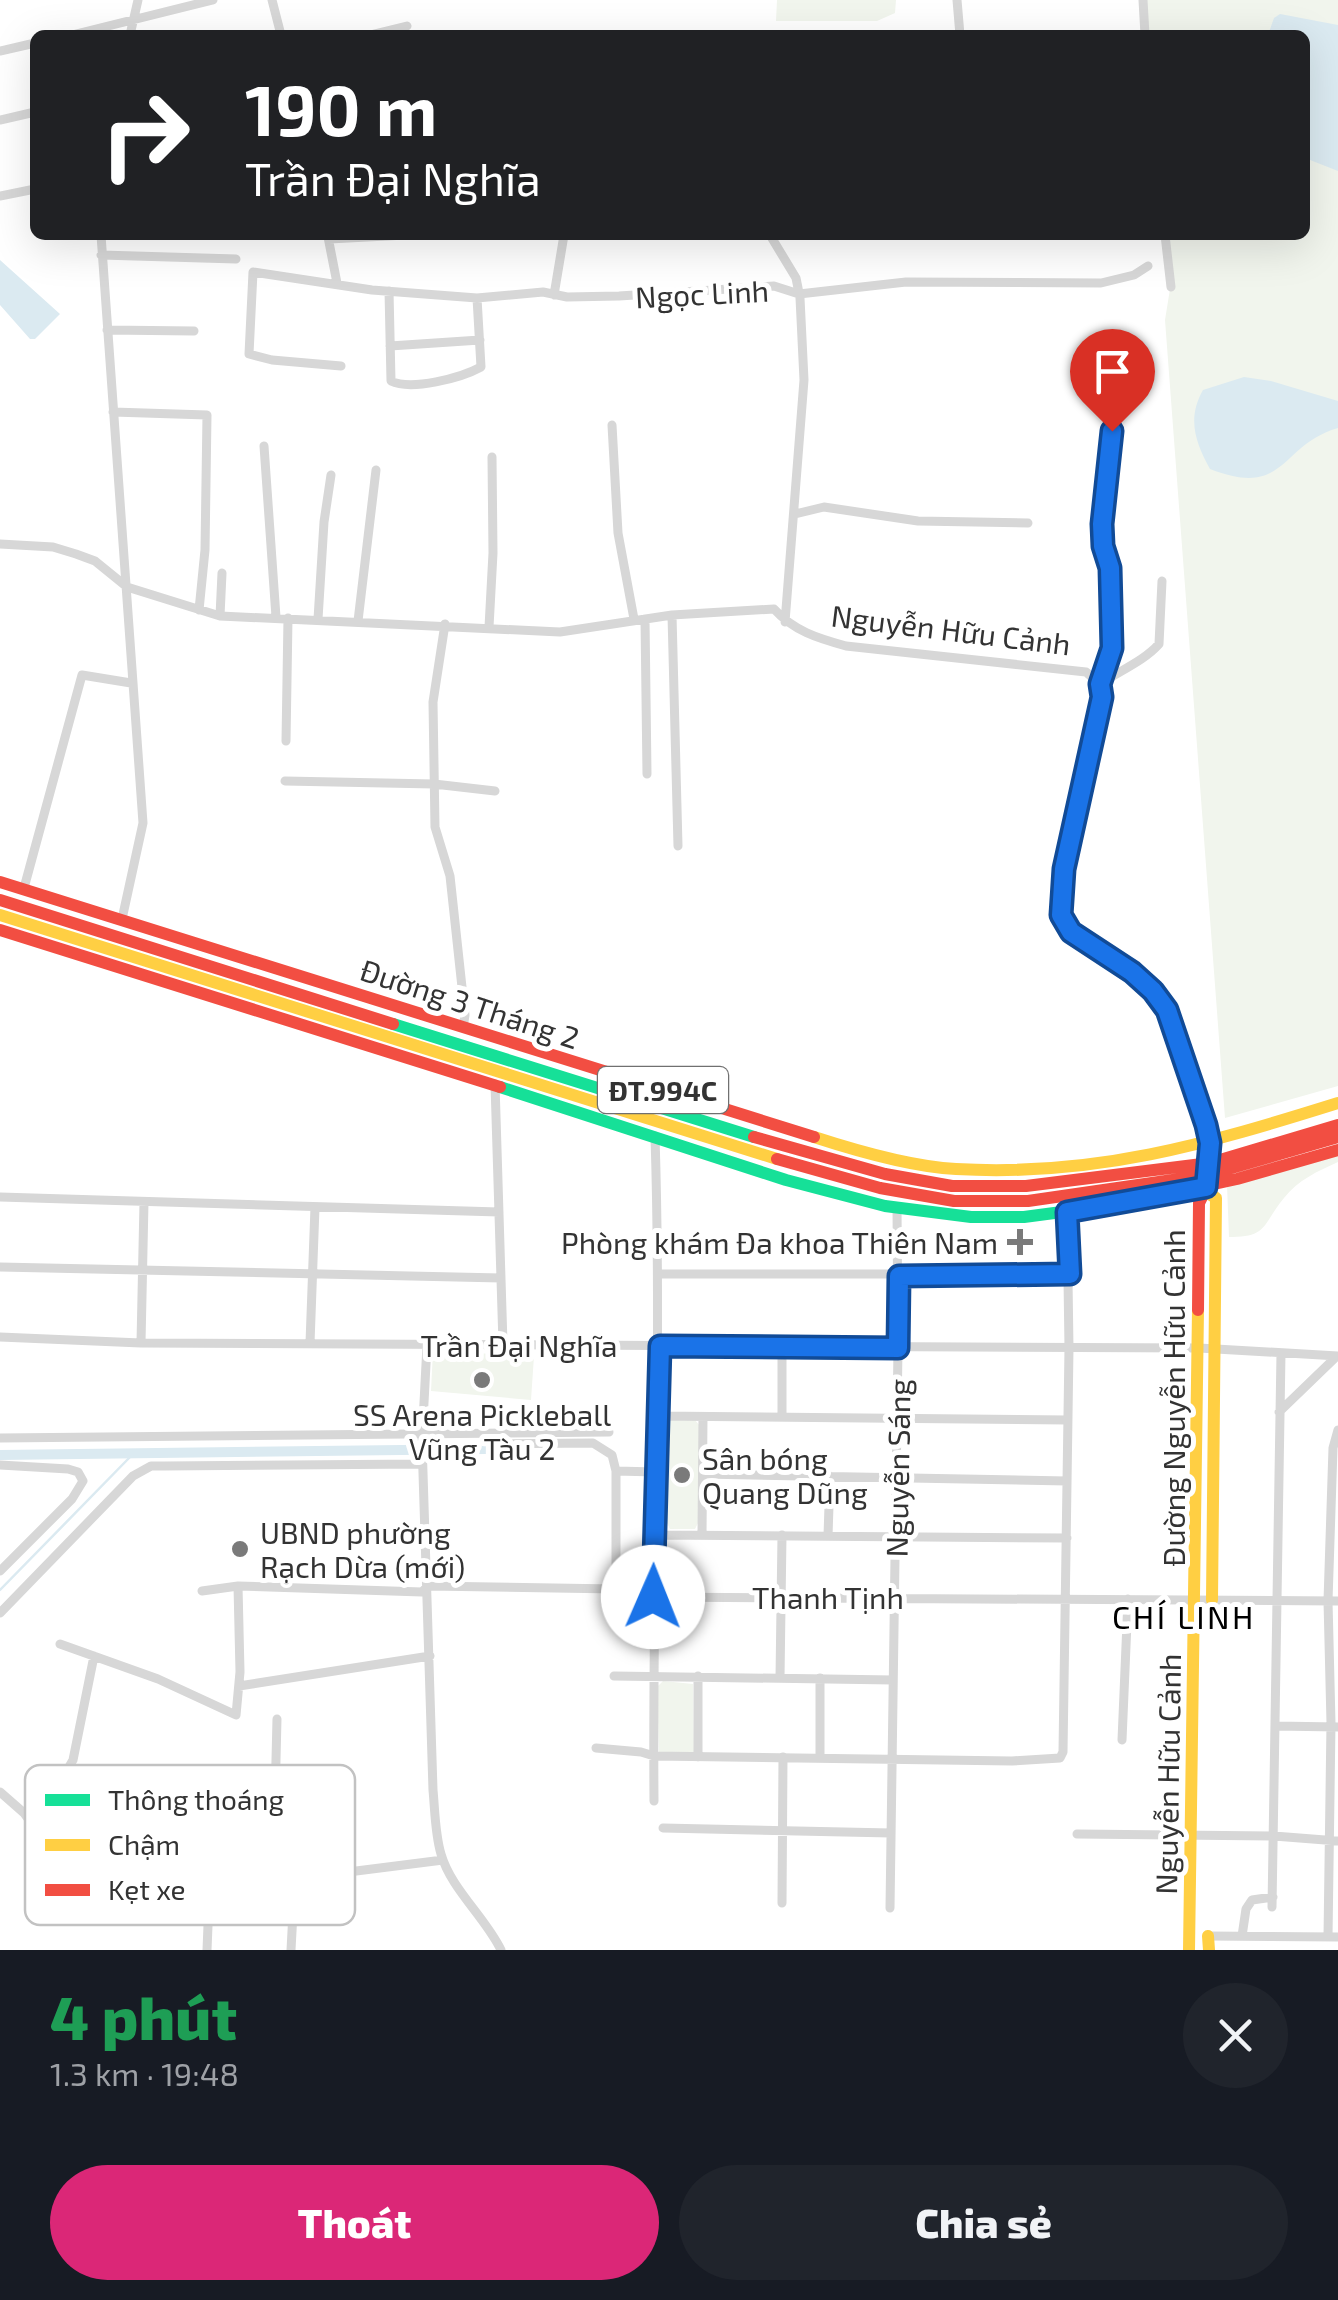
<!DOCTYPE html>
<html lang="vi">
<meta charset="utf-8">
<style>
:root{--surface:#171b24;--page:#20242c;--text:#f1f3f6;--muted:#9ea1a6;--accent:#db2777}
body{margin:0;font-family:"Exo 2",sans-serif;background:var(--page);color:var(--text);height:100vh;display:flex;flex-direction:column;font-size:38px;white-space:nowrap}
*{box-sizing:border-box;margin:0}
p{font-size:32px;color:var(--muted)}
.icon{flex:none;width:55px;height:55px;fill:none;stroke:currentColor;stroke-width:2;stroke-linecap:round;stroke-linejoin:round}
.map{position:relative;height:1950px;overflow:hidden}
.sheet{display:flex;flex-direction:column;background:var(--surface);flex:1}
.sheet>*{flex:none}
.banner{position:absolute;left:30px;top:30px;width:1280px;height:210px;border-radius:15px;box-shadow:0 10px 40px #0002;background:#202124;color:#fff;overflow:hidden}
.pin{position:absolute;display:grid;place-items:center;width:85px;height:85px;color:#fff;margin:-102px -42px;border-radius:50% 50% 50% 0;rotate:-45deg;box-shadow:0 0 10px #0007}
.pin .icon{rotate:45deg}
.me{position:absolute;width:110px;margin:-55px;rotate:1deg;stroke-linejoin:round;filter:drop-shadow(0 0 8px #0008)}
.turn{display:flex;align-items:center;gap:35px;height:210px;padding:0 50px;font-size:45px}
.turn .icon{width:130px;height:130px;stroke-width:2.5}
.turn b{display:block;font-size:70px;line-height:85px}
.round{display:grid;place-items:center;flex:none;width:105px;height:105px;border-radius:52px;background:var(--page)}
.headline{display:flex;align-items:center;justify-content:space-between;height:170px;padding:0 50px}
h1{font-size:60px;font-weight:800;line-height:75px;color:#1e9e55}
.button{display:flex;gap:20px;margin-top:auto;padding:20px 50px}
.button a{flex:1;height:115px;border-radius:60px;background:var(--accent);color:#fff;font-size:40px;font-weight:800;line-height:115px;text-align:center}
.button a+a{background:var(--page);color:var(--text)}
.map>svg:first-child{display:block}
</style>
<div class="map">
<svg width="1338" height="1950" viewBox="0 0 1338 1950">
<rect width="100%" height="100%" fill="#fff"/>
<path fill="#f1f5ed" d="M 777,0 L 896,0 L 895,13 L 877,21 L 776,21 Z
M 1146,0 L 1338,0 L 1338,1086 L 1225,1118 L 1165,320 L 1170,289 L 1166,235 L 1305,235 L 1305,35 L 1149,35 Z
M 1338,1151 L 1338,1162 C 1318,1171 1298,1180 1284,1198 C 1263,1223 1268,1238 1229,1237 L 1227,1185 Z
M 433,1351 L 534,1356 L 531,1400 L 431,1391 Z
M 670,1419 L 695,1420 L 700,1426 L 698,1523 L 695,1529 L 670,1529 L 667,1523 L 665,1426 Z
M 663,1681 L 693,1684 L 694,1752 L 659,1753 L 657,1687 Z"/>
<path fill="#dbeaf1" d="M 1280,14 L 1338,25 L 1338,171 L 1305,158 L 1305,35 L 1268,35 L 1274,18 Z
M 0,260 L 60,314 L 35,339 L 30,339 L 0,305 Z
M 1244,377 L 1271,381 L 1338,401 L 1338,428 C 1279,445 1287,499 1210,469 C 1195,442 1187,418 1203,390 Z"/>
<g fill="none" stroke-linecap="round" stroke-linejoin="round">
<path stroke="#dbeaf1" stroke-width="2.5" d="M 0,1590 L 131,1456"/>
<path stroke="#dbeaf1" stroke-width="10" d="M 0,1455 L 486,1449"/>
<path stroke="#d7d7d7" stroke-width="9" d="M 272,0 L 281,35
M 957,0 L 960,35
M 1143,0 L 1145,35
M 72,35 L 213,0
M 130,35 L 138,0
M 370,35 L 407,26
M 0,51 L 35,43
M 0,120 L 35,112
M 0,196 L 35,189
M 101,235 L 143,823 L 122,919
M 770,235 L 796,278 L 800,298 L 804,380 L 785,622
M 1165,235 L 1171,287
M 328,237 L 337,283
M 329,239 L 406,235
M 101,255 L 236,259
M 389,291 L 391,381 C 411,391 461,378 481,367 L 477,298
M 554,295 L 564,235
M 107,330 L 194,331
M 390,346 L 480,340
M 341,366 L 272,360 L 249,354 L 253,272 L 372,290 L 477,298 L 543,292 L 567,297 L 619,296 L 774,286 L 799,294 L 906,282 L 1101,283 L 1134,275 L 1148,266
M 113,412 L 207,415 L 205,550 L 199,610
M 612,425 L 618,533 L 634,619
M 1112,431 L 1102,524 L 1103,546 L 1110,568 L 1111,648 L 1100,684 C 1119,671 1144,661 1159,644 L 1162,581
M 264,446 L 276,617
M 795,514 L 824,507 L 918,521 L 1028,523
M 0,544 L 53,547 L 76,554 L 95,561 L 127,587 L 220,616 L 560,632 L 672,615 L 774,609 C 794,631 817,638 846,646 L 1086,672 L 1100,684 L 1102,697 L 1064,869 L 1061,915 L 1071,932 L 1131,972 L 1153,991 L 1167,1010 L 1210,1143
M 672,615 L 678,846
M 220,616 L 222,573
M 318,619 L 324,522 L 331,475
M 645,619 L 647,774
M 358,621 L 376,470
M 445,624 L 433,702 L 435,827 L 450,876 L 465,1015 L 463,1028
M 489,627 L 493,553 L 492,457
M 286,741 L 288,618
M 285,781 L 434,784 L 495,791
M 24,888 L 82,675 L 131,683
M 495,1084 L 503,1344
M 0,1197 L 499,1212
M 0,1267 L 501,1278
M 659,1274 L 1069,1274
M 0,1337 L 141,1343 L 1199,1348 L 1338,1356
M 141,1343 L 144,1202
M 310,1343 L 315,1207
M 427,1345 L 422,1441 L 433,1790 C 435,1811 435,1834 441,1854 C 451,1889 485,1917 501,1950
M 1279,1412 L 1336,1357
M 658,1416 L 1068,1420
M 782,1417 L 782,1347
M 0,1438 L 609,1432
M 494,1444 L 593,1443 L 612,1455 L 616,1471 L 616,1589
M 0,1465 L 68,1469 L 78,1472 L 83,1481 L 72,1499 L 0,1571
M 616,1471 L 656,1472
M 703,1474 L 1067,1481
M 654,1535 L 1067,1538
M 702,1535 L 703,1417
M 828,1536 L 830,1476
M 202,1591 L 238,1586 L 422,1592 L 428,1586 L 616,1589 L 653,1597 L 1338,1601
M 0,1613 L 133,1476 L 151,1466 L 164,1466 L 422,1464
M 60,1644 L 158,1679 L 236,1715 L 240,1672 L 238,1586
M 614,1676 L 893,1680
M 698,1676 L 698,1757
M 780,1678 L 782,1535
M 239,1686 L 430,1656
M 1276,1726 L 1338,1727
M 1122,1740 L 1128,1599
M 596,1748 L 641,1752 L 654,1756 L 1012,1761 L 1060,1758 L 1063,1752 L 1069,1348 L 1067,1211
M 820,1758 L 820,1678
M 0,1792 L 24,1813 L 35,1828 L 30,1915
M 654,1801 C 652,1579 662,1358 655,1136
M 24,1813 L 59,1784 L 73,1760 L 94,1656
M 663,1828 L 891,1833
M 1077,1834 L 1274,1836 L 1338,1841
M 155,1838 L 153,1889 L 209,1894
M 273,1881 L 277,1719
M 782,1903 L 783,1757
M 1272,1907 L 1281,1353
M 890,1908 L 898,1348 L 897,1207
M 1208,1936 L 1338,1937
M 1242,1936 L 1246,1909 L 1252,1900 L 1273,1897
M 1328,1937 L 1331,1723 L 1328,1601 L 1333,1448 L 1338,1430
M 207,1950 L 210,1877 L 293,1879 L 443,1860
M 291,1950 L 294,1894"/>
<path stroke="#16e098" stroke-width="12" d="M 393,1024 L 754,1137
M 500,1087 L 786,1180 L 885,1206 L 971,1217 L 1024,1217 L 1122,1204"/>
<path stroke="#ffcf43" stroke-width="12" d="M 0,915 L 777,1159
M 814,1137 C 854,1150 914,1167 956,1169 C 1095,1177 1207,1144 1338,1103
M 1206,1192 L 1216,1198 L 1212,1600
M 1208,1936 L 1209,1950
M 1189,1950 L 1198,1310"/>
<path stroke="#f24e42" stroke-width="12" d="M 0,882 L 814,1137
M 0,900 L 393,1024
M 0,930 L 500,1087
M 754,1137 L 885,1174 L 952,1186 L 1026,1186 L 1210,1163 L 1338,1125
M 777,1159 L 880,1188 L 954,1201 L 1028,1201 L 1207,1175 L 1338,1137
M 1122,1204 L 1237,1179 L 1338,1150
M 1198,1310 L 1199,1203 L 1207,1187"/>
</g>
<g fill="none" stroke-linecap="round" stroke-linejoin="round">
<defs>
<path id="route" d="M 653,1597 L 660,1346 L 898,1348 L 899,1276 L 1070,1274 L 1067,1212 L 1206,1187 L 1210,1143 L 1206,1125 L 1167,1010 L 1153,991 L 1132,972 L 1071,932 L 1061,915 L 1064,869 L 1102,697 L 1100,684 L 1112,648 L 1110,568 L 1103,546 L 1102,524 L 1112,431"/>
</defs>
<use href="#route" stroke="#114b97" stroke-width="25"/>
<use href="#route" stroke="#1a73e8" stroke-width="18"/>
</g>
<g fill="#7a7a7a" stroke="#fff" stroke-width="4">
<path d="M1015 1227h10v10h10v10h-10v10h-10v-10h-10v-10h10z"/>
<circle cx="482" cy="1380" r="10"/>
<circle cx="682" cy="1475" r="10"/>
<circle cx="240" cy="1549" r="10"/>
</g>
<g text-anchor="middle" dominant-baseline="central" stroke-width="10" stroke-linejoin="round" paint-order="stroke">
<rect fill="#fff" stroke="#707070" stroke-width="2.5" x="598" y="1067" width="130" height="46" rx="8"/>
<g font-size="28" font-weight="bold" fill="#333">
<text x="663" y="1090">ĐT.994C</text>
</g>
<g font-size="30" fill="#333" stroke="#fff">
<text transform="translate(702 293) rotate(-3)">Ngọc Linh</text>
<text transform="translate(951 629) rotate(7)">Nguyễn Hữu Cảnh</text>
<text transform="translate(470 1003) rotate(18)">Đường 3 Tháng 2</text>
<text x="519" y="1345">Trần Đại Nghĩa</text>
<text transform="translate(1173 1398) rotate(-90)">Đường Nguyễn Hữu Cảnh</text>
<text transform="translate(897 1468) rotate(-89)">Nguyễn Sáng</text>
<text x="828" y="1597">Thanh Tịnh</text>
<text transform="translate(1167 1774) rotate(-89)">Nguyễn Hữu Cảnh</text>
</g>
<g font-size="30" fill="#333" stroke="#fff" text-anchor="start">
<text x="998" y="1242" text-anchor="end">Phòng khám Đa khoa Thiên Nam</text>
<text x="482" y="1414" text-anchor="middle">SS Arena Pickleball<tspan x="482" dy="34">Vũng Tàu 2</tspan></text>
<text x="702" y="1458">Sân bóng<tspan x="702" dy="34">Quang Dũng</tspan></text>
<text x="260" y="1532">UBND phường<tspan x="260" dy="34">Rạch Dừa (mới)</tspan></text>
</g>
<g font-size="32" letter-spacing="2.5" fill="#000" stroke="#fff">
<text x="1184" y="1616">CHÍ LINH</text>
</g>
</g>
<rect x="25" y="1765" width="330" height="160" rx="15" fill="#fff" stroke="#c2c2c2" stroke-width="2.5"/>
<rect x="45" y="1794" width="45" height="12" fill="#16e098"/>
<rect x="45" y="1839" width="45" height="12" fill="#ffcf43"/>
<rect x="45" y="1884" width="45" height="12" fill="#f24e42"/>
<g font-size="28" fill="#333">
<text x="108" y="1810">Thông thoáng</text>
<text x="108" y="1855">Chậm</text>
<text x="108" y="1900">Kẹt xe</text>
</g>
</svg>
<div class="pin" style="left:1112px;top:431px;background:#d93025"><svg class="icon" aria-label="arrive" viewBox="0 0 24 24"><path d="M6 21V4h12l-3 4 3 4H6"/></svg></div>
<svg class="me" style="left:653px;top:1597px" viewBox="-20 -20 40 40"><circle r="19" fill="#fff"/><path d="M0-13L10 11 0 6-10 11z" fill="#1a73e8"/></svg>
<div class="banner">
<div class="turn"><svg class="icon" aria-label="right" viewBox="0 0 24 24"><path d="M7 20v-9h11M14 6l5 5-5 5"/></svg><div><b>190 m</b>Trần Đại Nghĩa</div></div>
</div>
</div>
<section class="sheet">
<div class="headline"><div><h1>4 phút</h1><p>1.3 km · 19:48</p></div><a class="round"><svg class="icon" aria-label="close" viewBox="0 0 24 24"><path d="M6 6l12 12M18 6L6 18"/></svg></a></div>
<div class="button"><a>Thoát</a><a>Chia sẻ</a></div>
</section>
